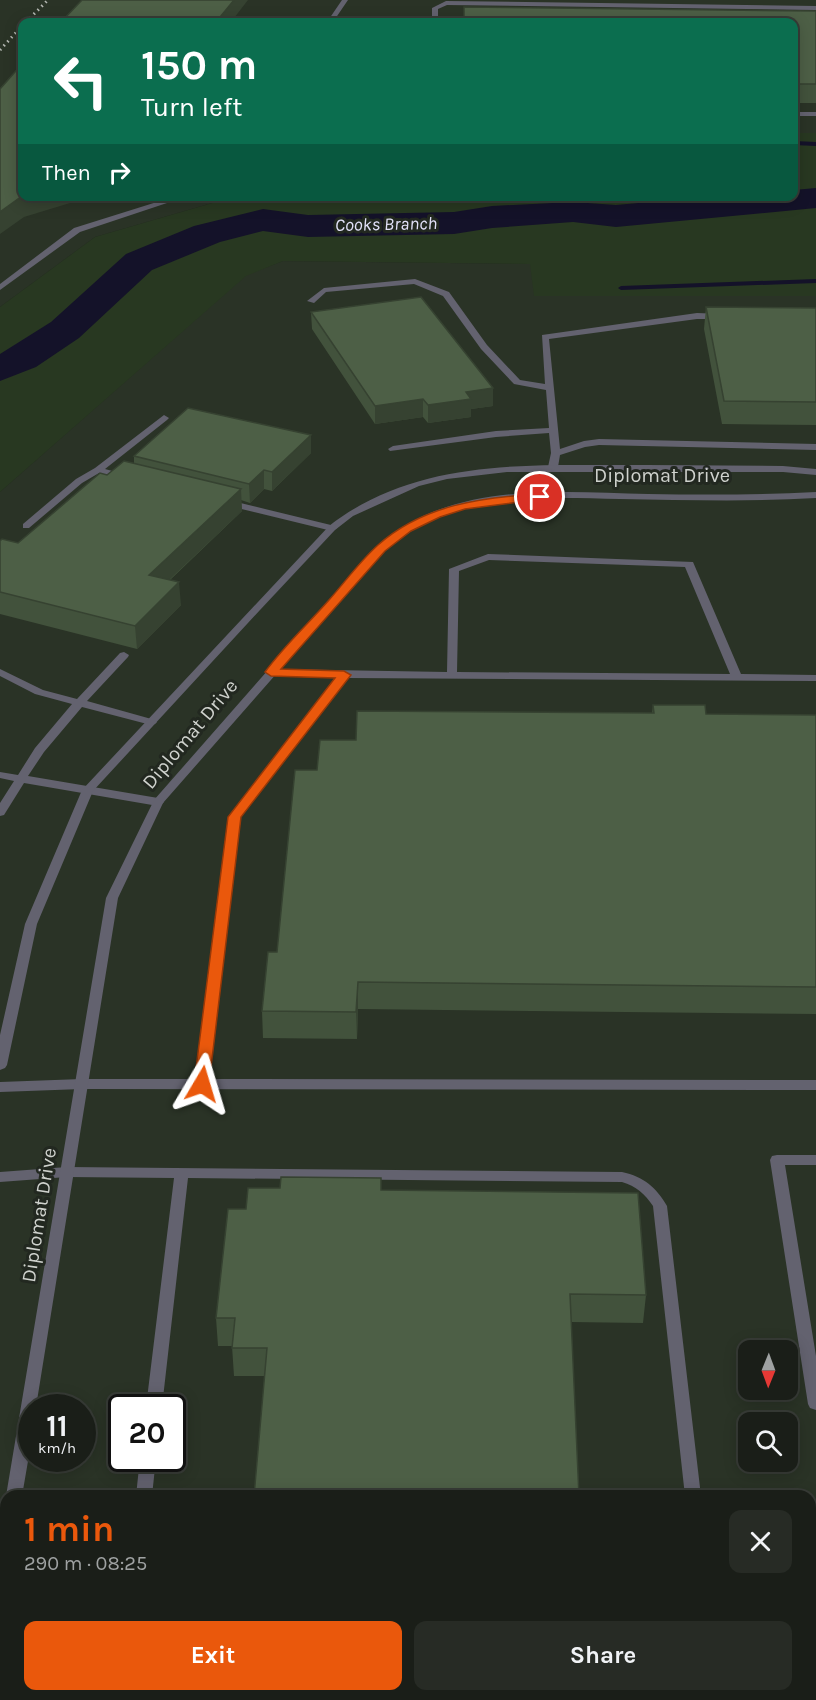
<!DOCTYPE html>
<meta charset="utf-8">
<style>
:root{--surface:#1a1e18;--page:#272b25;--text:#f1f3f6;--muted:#9fa2a2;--line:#383c37;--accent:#ea580c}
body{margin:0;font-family:Karla,sans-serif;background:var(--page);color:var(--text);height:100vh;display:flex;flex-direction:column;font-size:22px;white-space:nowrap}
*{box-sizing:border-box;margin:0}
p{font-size:20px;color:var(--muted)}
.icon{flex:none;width:33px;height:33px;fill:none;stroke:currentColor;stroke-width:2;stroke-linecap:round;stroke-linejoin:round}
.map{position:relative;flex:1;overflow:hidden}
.sheet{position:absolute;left:0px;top:1490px;width:816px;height:212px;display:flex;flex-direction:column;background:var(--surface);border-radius:18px 18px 0 0;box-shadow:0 3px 15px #0003,0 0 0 2px var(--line)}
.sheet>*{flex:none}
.hud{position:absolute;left:18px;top:18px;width:780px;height:183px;border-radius:12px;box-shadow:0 3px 15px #0003,0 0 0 2px var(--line);background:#0b6e4f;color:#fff;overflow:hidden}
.needle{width:39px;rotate:181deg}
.fabs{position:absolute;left:738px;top:1340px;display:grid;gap:12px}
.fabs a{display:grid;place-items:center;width:60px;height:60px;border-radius:12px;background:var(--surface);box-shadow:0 3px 15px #0003,0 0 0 2px var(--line);font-size:30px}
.speed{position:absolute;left:18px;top:1394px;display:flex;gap:12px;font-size:30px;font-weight:700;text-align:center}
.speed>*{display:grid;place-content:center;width:78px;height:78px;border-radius:50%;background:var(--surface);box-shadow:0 3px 15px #0003,0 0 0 2px var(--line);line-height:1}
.speed small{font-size:15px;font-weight:400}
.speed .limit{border:3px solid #111;border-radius:9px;background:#fff;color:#111}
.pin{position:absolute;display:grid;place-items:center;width:51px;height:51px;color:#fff;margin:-26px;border:3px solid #fff;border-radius:50%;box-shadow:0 2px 6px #0007}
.me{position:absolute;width:66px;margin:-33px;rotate:7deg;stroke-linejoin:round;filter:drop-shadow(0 0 4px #0008)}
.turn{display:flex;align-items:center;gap:21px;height:126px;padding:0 24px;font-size:27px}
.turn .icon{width:78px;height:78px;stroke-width:2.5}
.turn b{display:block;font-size:42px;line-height:51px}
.then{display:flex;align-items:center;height:57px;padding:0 24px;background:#0003;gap:12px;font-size:22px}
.round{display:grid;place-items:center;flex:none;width:63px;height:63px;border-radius:12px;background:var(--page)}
.headline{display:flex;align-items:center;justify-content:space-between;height:102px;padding:0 24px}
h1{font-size:36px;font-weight:700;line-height:45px;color:var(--accent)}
.primary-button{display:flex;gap:12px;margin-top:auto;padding:12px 24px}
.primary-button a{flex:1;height:69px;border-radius:12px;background:var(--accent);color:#fff;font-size:24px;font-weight:700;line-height:69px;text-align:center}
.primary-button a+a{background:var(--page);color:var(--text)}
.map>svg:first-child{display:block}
</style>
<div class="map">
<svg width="816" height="1700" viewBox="0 0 816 1700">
<rect width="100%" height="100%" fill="#222820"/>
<path fill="#2a3326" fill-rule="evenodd" d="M 0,0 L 816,0 L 816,133 L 794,133 L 794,22 L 22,22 L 22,196 L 233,197 L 95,237 L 0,307 Z
M 283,261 L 531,264 L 535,296 L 816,296 L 816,1700 L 0,1700 L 0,492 L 246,275 ZM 748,1350 L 788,1350 L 788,1389 L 748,1389 ZM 32,1407 L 82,1407 L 82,1458 L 32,1458 ZM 122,1407 L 172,1407 L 172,1458 L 122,1458 ZM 748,1422 L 788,1422 L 788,1461 L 748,1461 ZM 6,1496 L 810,1496 L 810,1695 L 6,1695 Z"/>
<path fill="#283821" d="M 794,133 L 816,133 L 816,296 L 534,296 L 530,264 L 283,261 L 246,276 L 0,492 L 0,307 L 95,237 L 233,197 L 794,196 Z"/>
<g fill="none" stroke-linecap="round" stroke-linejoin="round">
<path fill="#141229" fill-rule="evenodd" d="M 794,141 L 816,142 L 816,146 L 794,145 Z
M 816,279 L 816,283 L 621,290 L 618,288 L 621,286 Z"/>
<path fill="#141229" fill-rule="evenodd" d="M 816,188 L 816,208 L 616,227 L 573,222 L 492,228 L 454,234 L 308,237 L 263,231 L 220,242 L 152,270 L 79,338 L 36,367 L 0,381 L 0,354 L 51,322 L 126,254 L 194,226 L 263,209 L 308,215 L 454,212 L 492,206 L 573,202 L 616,205 L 717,196 L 794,196 L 794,190 Z"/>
<path fill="#63626f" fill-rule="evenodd" d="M 342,0 L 348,0 L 333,22 L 327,22 Z
M 446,1 L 816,6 L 816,10 L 447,5 L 438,9 L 438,22 L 432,22 L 432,8 Z
M 794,112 L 816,112 L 816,116 L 794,116 Z
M 176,196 L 188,196 L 80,232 L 0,290 L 0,284 L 74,228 Z
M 415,279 L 449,292 L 487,345 L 520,380 L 545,384 L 542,335 L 697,313 L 722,314 L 722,318 L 719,319 L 697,319 L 549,339 L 560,449 L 584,441 L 599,439 L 816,444 L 816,450 L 599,445 L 585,447 L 560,455 L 558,467 L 553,470 L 548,467 L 551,453 L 549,433 L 496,437 L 390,451 L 388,449 L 393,446 L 496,431 L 549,428 L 546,390 L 514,384 L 481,349 L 443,296 L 414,284 L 326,292 L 314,303 L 307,301 L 324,288 Z
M 164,415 L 169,418 L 167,420 L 105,469 L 127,475 L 127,479 L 99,473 L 82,483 L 29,528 L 23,528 L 23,524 L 76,479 L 95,468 Z
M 228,500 L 335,526 L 337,528 L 332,531 L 225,505 L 225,501 Z
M 488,554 L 693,562 L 741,674 L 816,675 L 816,681 L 347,678 L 241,817 L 209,1079 L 816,1080 L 816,1090 L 82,1089 L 0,1092 L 0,1082 L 82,1079 L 196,1079 L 229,817 L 336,678 L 271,675 L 266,672 L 271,669 L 447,672 L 449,569 ZM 489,560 L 685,567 L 730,674 L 457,672 L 459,571 Z
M 124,652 L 129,655 L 128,657 L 87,701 L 155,720 L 157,722 L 155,724 L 151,725 L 82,707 L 44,752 L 28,776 L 158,798 L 162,800 L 164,802 L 162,804 L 158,806 L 24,783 L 4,815 L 0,816 L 0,803 L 14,781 L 0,778 L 0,772 L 18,775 L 35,748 L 72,704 L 35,694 L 0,676 L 0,669 L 43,690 L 77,699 L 120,653 Z
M 777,1155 L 816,1155 L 816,1165 L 785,1165 L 816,1356 L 816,1410 L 810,1408 L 808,1404 L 770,1160 L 772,1156 Z
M 67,1167 L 622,1172 C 644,1177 656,1187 667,1206 L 701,1496 L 685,1496 L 653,1206 C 645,1194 636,1186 622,1182 L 188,1178 L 162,1407 L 146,1407 L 174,1178 L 67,1177 L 0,1182 L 0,1172 Z
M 140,1458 L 156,1458 L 152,1496 L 136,1496 Z
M 112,1695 L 130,1695 L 129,1700 L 111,1700 Z
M 708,1695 L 726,1695 L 727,1700 L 709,1700 Z"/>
<path fill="#63626f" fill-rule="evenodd" d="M 646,465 L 783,466 L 816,469 L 816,475 L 783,472 L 507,472 L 447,479 L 419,486 L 353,516 L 335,530 L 260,610 L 93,791 L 37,924 L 7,1065 L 5,1068 L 0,1070 L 0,1035 L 25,924 L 82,790 L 329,526 C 420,455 538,466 646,465 Z
M 816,492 L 816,498 C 750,502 685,500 620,499 C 567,498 511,495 460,509 C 432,517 408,532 385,550 L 163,803 L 118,898 L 36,1407 L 32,1407 L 32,1438 L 22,1496 L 6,1496 L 106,898 L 154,800 L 377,546 C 392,535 407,524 423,516 C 492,485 574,492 648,494 C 704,495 760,495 816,492 Z
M 6,1535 L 6,1583 L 0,1585 L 0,1537 Z"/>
<path stroke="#b5b8b3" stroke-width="3" stroke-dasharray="1.5 4" stroke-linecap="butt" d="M 26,22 L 48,0
M 0,50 L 22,26"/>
</g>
<path fill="#42523c" d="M 816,11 L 816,103 L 794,103 L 794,22 Z
M 706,307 L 816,308 L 816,425 L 722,424 L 704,329 Z
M 311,312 L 493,406 L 471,409 L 471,417 L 428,423 L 423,417 L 375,424 L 312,329 Z
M 311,453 L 272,491 L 264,489 L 250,503 L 241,500 L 242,511 L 170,580 L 181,605 L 137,649 L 0,614 L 0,541 L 18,543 L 107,475 L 134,463 L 134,456 Z
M 653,705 L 706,714 L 816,715 L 816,1014 L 358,1009 L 357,1039 L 263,1038 L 262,1011 L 277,952 L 317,770 L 356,740 L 652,713 Z
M 381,1178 L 381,1190 L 646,1295 L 643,1323 L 571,1322 L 265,1376 L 234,1376 L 232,1346 L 218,1346 L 216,1318 L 246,1209 Z
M 214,1695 L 589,1695 L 589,1700 L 214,1700 Z"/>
<path fill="#364231" d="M 234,0 L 248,0 L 231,22 L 216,22 Z
M 22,196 L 93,196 L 24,217 L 0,234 L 0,212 Z
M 493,388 L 493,406 L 471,409 L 471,417 L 428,423 L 428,405 L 466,392 Z
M 423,399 L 423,417 L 375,424 L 375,406 Z
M 311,435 L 311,453 L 272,491 L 272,472 Z
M 264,470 L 264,489 L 250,503 L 249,484 Z
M 241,489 L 242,511 L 151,597 L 149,575 Z
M 179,582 L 181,605 L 137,649 L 135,626 Z
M 358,982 L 358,1009 L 357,1039 L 356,1012 Z"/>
<path fill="#4d5f46" stroke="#364231" stroke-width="1.5" d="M 82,0 L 234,0 L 216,22 L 61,22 Z
M 464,7 L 816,11 L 816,84 L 794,84 L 794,22 L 464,22 Z
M 22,64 L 22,196 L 0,212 L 0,89 Z
M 421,297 L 493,388 L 466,392 L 471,399 L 428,405 L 423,399 L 375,406 L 311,312 Z
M 706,307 L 816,308 L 816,402 L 724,401 Z
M 188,408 L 311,435 L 272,472 L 264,470 L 249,484 L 134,456 Z
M 124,461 L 241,489 L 149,575 L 179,582 L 135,626 L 0,592 L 0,541 L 2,539 L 18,543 L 100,473 L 107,475 Z
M 653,705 L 705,705 L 706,714 L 816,715 L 816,987 L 358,982 L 356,1012 L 262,1011 L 268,952 L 277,952 L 295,770 L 317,770 L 320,740 L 356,740 L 357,711 L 654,713 Z
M 281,1177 L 381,1178 L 381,1190 L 638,1193 L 646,1295 L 570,1294 L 579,1496 L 254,1496 L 267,1348 L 232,1348 L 235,1318 L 216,1318 L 228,1209 L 246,1209 L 248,1188 L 280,1188 Z
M 237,1695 L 589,1695 L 589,1700 L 237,1700 Z"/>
<path fill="#ea580c" stroke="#983908" stroke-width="1.5" d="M 540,494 L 545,497 L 544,499 L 465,509 L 440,517 L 411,531 L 385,551 L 281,669 L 344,671 L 351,675 L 241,817 L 209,1084 L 207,1088 L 196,1088 L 194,1084 L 228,817 L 335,678 L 271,676 L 265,672 C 284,646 308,624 329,600 C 345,582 360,561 378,545 C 423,505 482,497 540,494 Z"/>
<g text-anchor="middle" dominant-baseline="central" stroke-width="6" stroke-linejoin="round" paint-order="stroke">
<g font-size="18" font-style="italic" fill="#e2e1f8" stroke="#222820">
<text transform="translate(386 224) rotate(-1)">Cooks Branch</text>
</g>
<g font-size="20" fill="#cfd2cd" stroke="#222820">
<text x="662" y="475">Diplomat Drive</text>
<text transform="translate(190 734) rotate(-50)">Diplomat Drive</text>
<text transform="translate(39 1215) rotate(-81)">Diplomat Drive</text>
</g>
</g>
</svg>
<div class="fabs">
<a><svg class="needle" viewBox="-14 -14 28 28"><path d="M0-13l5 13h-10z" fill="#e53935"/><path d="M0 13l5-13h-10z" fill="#9fa2a2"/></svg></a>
<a><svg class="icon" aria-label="search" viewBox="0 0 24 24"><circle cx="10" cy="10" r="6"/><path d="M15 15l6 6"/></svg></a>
</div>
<div class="speed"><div>11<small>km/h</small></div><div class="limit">20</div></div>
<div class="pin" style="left:540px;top:497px;background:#d93025"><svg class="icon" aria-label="arrive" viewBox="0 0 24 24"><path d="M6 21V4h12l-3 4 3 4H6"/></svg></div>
<svg class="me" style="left:202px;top:1084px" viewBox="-20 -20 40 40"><path d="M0-17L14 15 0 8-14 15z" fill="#ea580c" stroke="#fff" stroke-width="4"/></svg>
<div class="hud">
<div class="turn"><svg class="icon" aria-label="left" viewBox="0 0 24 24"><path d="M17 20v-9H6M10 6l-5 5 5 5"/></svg><div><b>150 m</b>Turn left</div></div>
<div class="then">Then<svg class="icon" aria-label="right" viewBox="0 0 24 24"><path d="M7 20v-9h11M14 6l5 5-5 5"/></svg></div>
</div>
<section class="sheet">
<div class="headline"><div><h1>1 min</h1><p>290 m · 08:25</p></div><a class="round"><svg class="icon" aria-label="close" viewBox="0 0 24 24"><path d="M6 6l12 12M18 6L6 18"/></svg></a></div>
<div class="primary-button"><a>Exit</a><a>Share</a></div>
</section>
</div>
